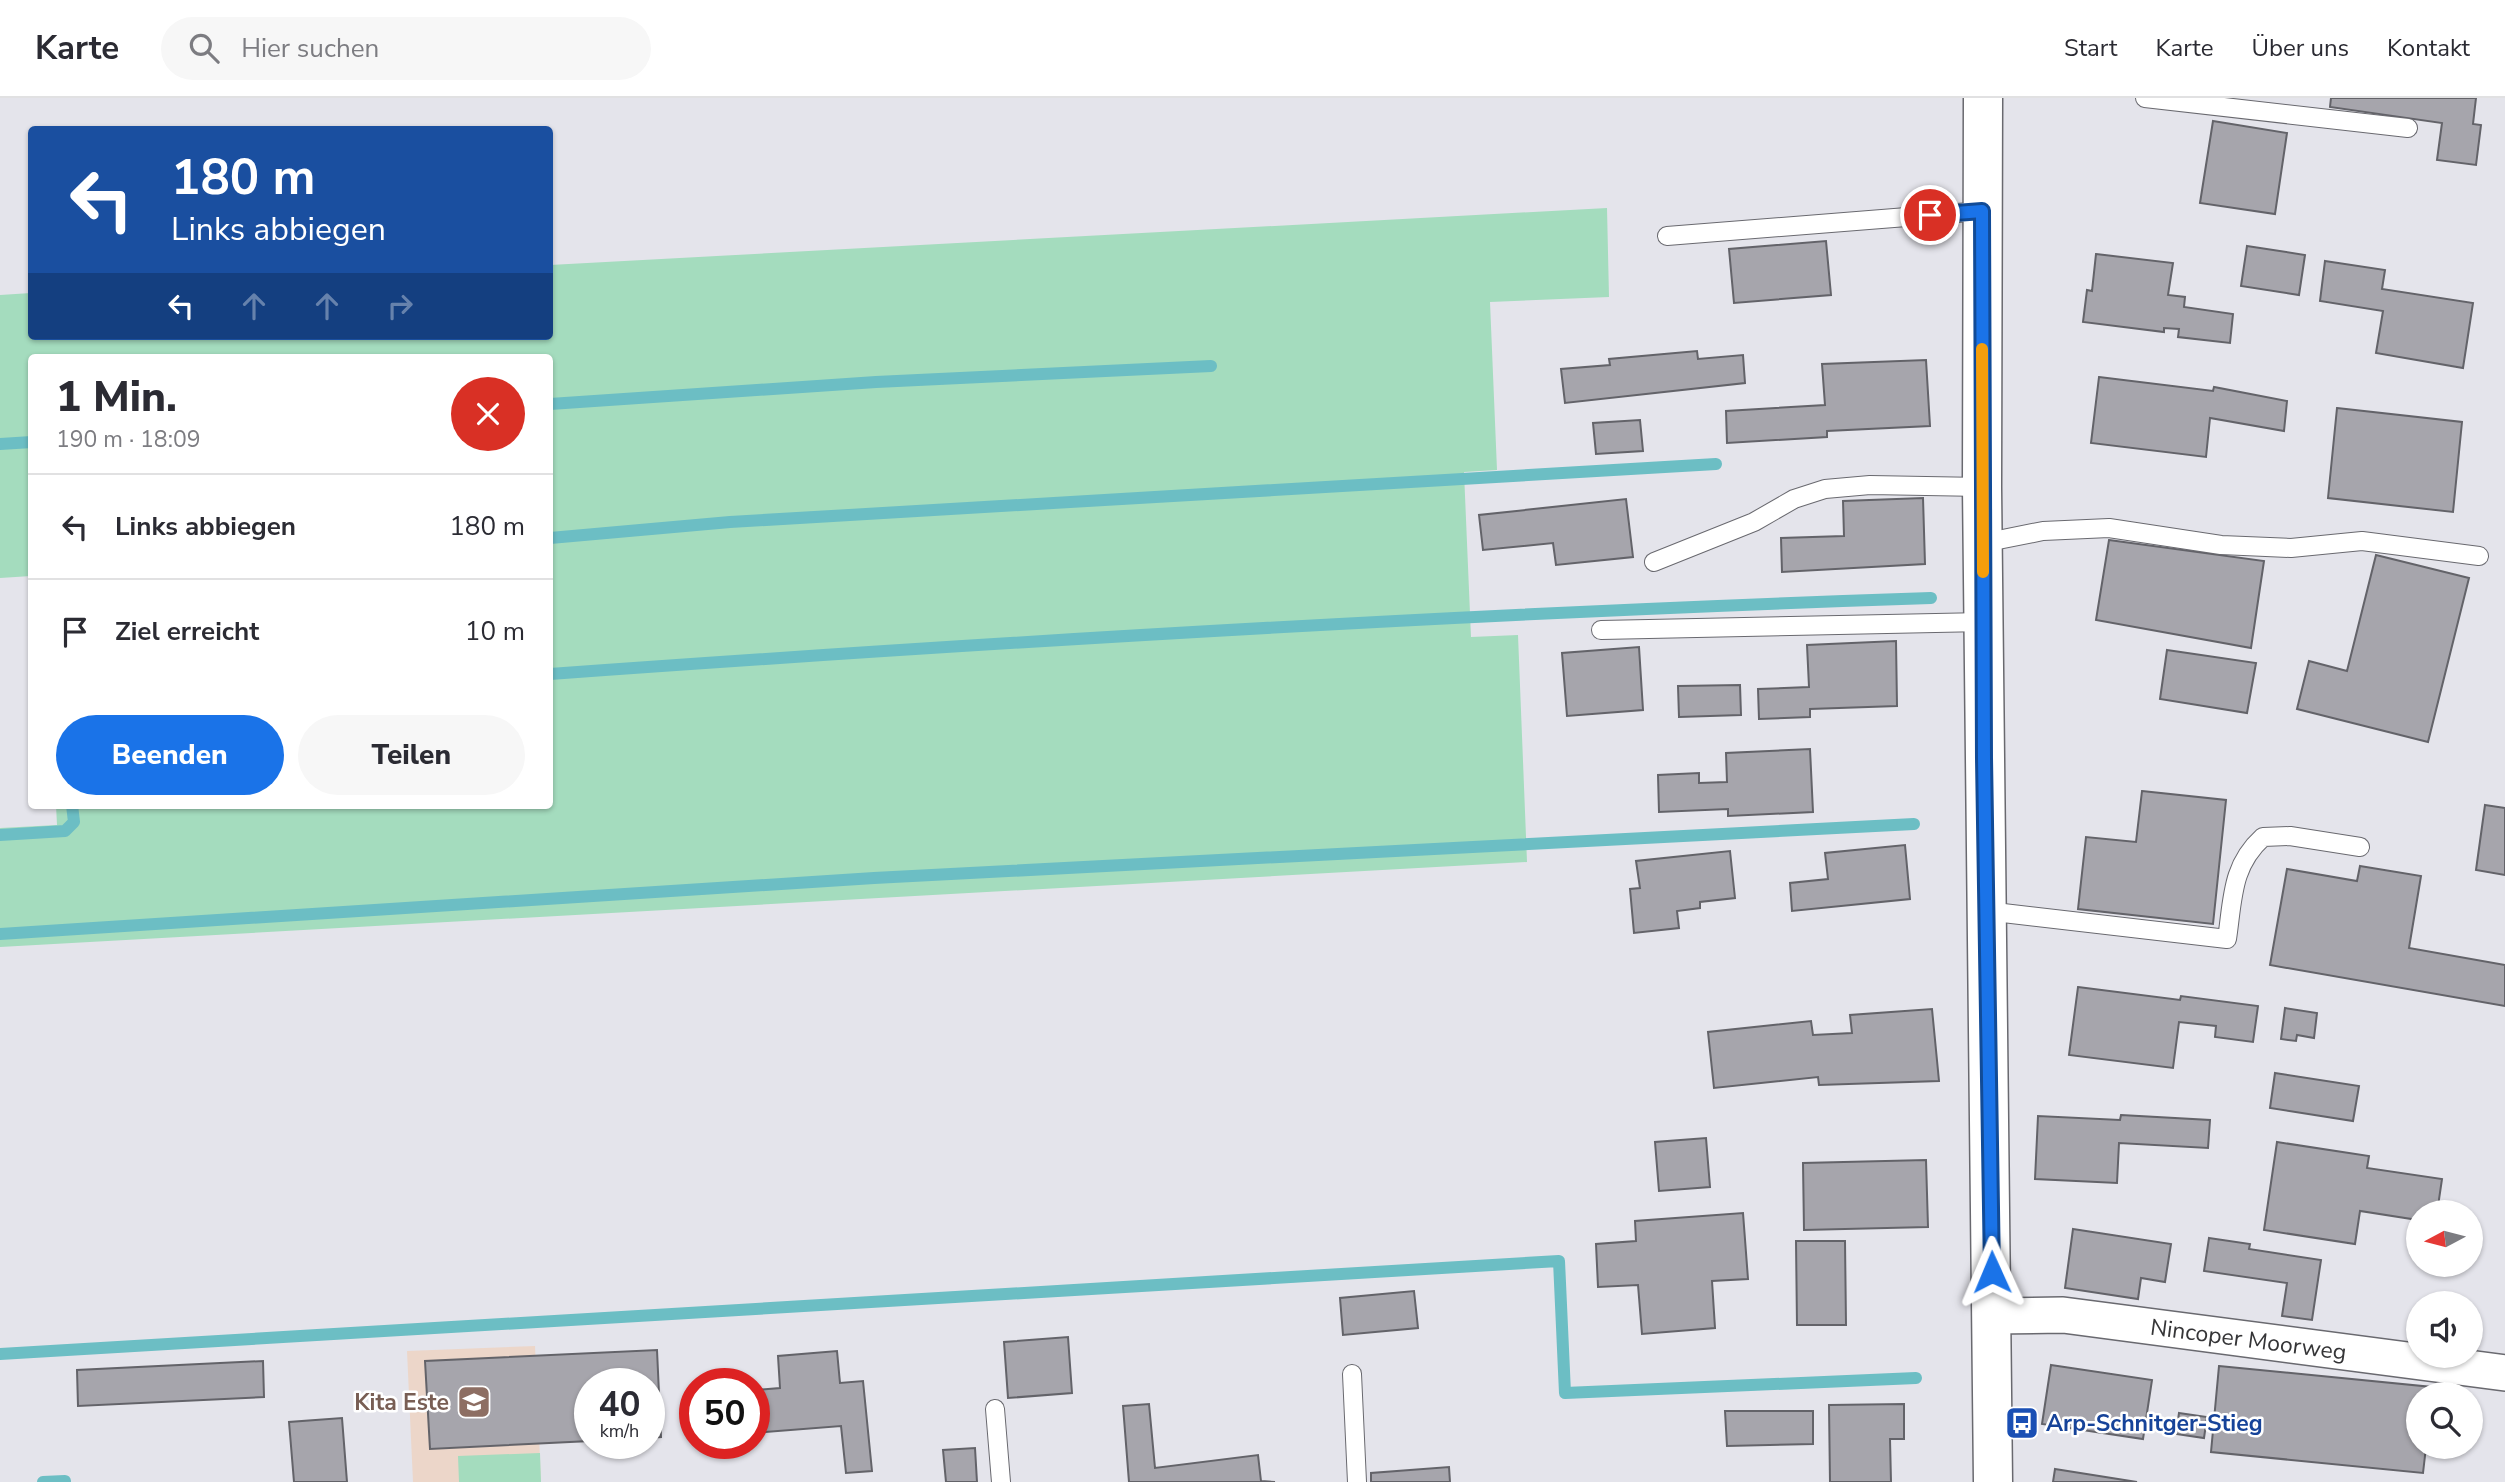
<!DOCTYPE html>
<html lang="de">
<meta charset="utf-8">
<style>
:root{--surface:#fff;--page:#f7f7f7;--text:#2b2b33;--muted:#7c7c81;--line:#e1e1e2;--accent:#1a73e8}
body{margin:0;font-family:"Nunito Sans",sans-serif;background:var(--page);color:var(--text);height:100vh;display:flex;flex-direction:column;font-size:26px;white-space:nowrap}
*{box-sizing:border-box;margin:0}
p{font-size:23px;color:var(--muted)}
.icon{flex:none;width:38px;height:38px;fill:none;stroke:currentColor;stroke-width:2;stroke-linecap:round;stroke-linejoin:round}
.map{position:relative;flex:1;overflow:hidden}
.side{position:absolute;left:28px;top:256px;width:525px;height:455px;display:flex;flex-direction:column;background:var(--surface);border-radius:7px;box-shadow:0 2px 5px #0004}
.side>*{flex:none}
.guide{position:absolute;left:28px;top:28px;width:525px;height:214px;border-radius:7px;box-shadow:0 2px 5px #0004;background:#1a4fa0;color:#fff;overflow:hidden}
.needle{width:46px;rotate:263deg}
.fabs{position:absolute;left:2406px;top:1102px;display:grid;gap:14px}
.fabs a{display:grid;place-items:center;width:77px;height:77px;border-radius:50%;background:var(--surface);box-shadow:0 2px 5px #0004;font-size:35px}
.speed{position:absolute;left:574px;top:1270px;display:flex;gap:14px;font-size:35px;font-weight:700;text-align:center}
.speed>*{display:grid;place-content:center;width:91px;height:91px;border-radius:50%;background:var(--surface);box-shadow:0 2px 5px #0004;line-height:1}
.speed small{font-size:18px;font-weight:400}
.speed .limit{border:10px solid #d22;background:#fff;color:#111}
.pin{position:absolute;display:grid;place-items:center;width:60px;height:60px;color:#fff;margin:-30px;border:4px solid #fff;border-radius:50%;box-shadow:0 2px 7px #0007}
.me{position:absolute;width:77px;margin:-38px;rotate:359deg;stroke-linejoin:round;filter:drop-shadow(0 0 5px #0008)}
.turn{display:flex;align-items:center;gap:24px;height:147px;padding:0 28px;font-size:32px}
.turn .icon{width:91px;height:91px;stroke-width:2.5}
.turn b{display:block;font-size:49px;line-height:60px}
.lanes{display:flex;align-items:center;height:66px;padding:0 28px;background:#0003;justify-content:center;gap:35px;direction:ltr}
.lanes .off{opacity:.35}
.round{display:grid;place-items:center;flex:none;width:74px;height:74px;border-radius:37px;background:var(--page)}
.headline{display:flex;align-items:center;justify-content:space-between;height:119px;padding:0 28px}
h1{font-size:42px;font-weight:800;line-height:52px}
.action{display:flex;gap:14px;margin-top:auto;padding:14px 28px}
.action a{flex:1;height:80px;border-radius:42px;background:var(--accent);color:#fff;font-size:28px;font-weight:800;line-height:80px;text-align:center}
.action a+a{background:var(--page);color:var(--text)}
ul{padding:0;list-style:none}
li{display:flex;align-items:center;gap:21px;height:105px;padding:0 28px;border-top:2px solid var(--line)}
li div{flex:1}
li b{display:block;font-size:26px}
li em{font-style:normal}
header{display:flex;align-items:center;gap:42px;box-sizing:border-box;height:98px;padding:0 35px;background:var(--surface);border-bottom:2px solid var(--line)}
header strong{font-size:33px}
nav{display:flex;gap:38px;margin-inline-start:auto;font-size:24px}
.search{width:490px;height:63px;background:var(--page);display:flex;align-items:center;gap:18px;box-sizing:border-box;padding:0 24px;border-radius:38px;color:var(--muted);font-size:26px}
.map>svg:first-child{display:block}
</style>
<header>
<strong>Karte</strong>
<div class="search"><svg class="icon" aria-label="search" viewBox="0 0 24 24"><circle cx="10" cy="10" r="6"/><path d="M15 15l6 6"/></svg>Hier suchen</div>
<nav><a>Start</a><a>Karte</a><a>Über uns</a><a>Kontakt</a></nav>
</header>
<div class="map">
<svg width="2505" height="1384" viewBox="0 0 2505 1384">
<rect width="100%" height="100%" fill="#e4e4eb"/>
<path fill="#ecd6c9" d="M 535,1248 L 541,1384 L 413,1384 L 407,1253 Z"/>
<path fill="#a4dcbe" d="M 1607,110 L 1609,199 L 1490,204 L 1497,372 L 1464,374 L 1471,539 L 1518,537 L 1527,764 L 0,849 L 0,730 L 57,727 L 56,707 L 550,707 L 550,259 L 32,259 L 31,478 L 0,480 L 0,197 L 31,195 L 32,238 L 550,238 L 550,167 Z
M 540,1355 L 541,1384 L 459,1384 L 458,1358 Z"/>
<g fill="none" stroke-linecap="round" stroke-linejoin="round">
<path stroke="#6cbec4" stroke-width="12" d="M 550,306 L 876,284 L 1211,268
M 0,346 L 32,344
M 550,440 L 730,424 L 1716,366
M 550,576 C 1009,543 1470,515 1931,500
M 0,737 L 65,733 L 74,724 L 72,707
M 0,836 L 874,780 L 1914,726
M 0,1256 L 1559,1163 L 1565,1295 L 1916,1280
M 43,1384 L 65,1383"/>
</g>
<path fill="#a6a5ac" stroke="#636369" stroke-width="2" d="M 2331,0 L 2476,0 L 2473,26 L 2481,27 L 2476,67 L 2437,62 L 2442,25 L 2330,9 Z
M 2213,23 L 2287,35 L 2275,116 L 2200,105 Z
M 1826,143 L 1831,197 L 1734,205 L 1729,151 Z
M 2247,148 L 2305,157 L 2299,197 L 2241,188 Z
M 2096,156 L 2173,165 L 2168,197 L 2185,199 L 2184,209 L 2233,216 L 2230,245 L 2178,239 L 2179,231 L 2164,230 L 2164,234 L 2083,224 L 2087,192 L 2092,193 Z
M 2325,163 L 2385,172 L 2382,191 L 2473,205 L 2463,270 L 2376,255 L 2383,213 L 2320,203 Z
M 1697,253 L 1698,261 L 1743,257 L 1745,285 L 1565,305 L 1561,271 L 1610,267 L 1609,261 Z
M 1926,262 L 1930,328 L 1827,333 L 1827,339 L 1727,345 L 1726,313 L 1825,307 L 1822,266 Z
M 2099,279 L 2213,293 L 2214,289 L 2287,303 L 2284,333 L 2210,320 L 2206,359 L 2091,345 Z
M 2337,310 L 2462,324 L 2453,414 L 2328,400 Z
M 1640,322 L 1643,353 L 1596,356 L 1593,325 Z
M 1923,400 L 1925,466 L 1782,474 L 1781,440 L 1844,438 L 1843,403 Z
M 1626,401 L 1633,459 L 1556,467 L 1553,445 L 1483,452 L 1479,417 Z
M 2109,442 L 2264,463 L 2251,550 L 2096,522 Z
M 2376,457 L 2469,480 L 2428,644 L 2297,611 L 2309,563 L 2347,573 Z
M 1896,543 L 1897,608 L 1810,611 L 1810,619 L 1759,621 L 1758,591 L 1809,589 L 1807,547 Z
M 1639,549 L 1643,612 L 1567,618 L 1562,555 Z
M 2167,552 L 2256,565 L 2247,615 L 2160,601 Z
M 1740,587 L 1741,617 L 1679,619 L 1678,588 Z
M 1810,651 L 1813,714 L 1728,718 L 1728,711 L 1659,714 L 1658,677 L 1699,675 L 1699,685 L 1727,684 L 1726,655 Z
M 2142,693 L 2226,702 L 2213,826 L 2078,811 L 2086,739 L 2136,744 Z
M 2485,707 L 2505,710 L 2505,777 L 2476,772 Z
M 1905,747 L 1910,801 L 1792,813 L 1790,785 L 1828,781 L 1825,755 Z
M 1730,753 L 1735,800 L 1700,804 L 1700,810 L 1677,813 L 1679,830 L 1634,835 L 1630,791 L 1640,790 L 1636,763 Z
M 2360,768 L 2421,778 L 2409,850 L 2505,867 L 2505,908 L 2270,867 L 2287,771 L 2357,783 Z
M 2078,889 L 2180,902 L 2181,898 L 2258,908 L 2253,944 L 2215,939 L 2216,928 L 2179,924 L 2173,970 L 2069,957 Z
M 2285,910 L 2317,915 L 2314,940 L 2297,937 L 2296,943 L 2281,941 Z
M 1932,911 L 1939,983 L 1819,987 L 1818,979 L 1714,990 L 1708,934 L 1811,923 L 1813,937 L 1852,935 L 1850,917 Z
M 2275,975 L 2359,988 L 2353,1023 L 2270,1010 Z
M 2121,1017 L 2210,1022 L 2208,1050 L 2119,1045 L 2117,1085 L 2035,1081 L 2038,1018 L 2120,1022 Z
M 1706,1040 L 1710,1089 L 1659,1093 L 1655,1044 Z
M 2277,1044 L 2369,1058 L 2367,1070 L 2442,1081 L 2437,1115 L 2418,1115 L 2418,1122 L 2360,1113 L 2355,1146 L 2264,1132 Z
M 1926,1062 L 1928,1129 L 1804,1132 L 1803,1065 Z
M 1743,1115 L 1748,1181 L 1712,1183 L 1715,1230 L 1642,1236 L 1638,1187 L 1598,1189 L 1596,1146 L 1636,1143 L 1635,1123 Z
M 2073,1131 L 2171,1146 L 2165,1184 L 2141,1180 L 2138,1201 L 2065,1190 Z
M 2209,1140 L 2250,1146 L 2249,1151 L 2321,1162 L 2312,1222 L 2282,1218 L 2287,1185 L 2204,1173 Z
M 1796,1143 L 1845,1143 L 1846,1227 L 1797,1227 Z
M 1414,1193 L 1418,1230 L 1343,1237 L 1340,1200 Z
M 1068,1239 L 1072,1295 L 1008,1300 L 1004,1244 Z
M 657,1252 L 661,1339 L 649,1340 L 649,1286 L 590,1286 L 590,1343 L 430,1351 L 425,1263 Z
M 837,1253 L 840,1285 L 863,1283 L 872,1373 L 846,1375 L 841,1328 L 754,1335 L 754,1292 L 780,1290 L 778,1258 Z
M 263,1263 L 264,1299 L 78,1308 L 77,1272 Z
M 2051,1267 L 2152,1282 L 2143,1341 L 2042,1326 Z
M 2219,1268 L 2432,1289 L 2431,1297 L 2418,1297 L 2418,1349 L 2426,1349 L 2423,1375 L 2211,1354 Z
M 1149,1306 L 1155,1370 L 1258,1357 L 1261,1383 L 1275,1384 L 1129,1384 L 1123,1308 Z
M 1904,1306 L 1904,1341 L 1890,1341 L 1891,1384 L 1830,1384 L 1829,1307 Z
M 1725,1313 L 1813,1313 L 1813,1346 L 1727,1348 Z
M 2179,1315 L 2207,1319 L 2204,1340 L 2176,1336 Z
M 342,1320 L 347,1384 L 294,1384 L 289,1324 Z
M 975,1350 L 977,1384 L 946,1384 L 943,1352 Z
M 1449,1369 L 1450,1384 L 1371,1384 L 1371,1375 Z
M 2055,1371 L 2137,1384 L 2053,1384 Z"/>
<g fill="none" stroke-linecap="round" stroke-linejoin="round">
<defs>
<path id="lane" d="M 2145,0 L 2408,30
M 1667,138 L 1982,113
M 1983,445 L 2043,433 L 2109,430 L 2221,447 L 2291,450 L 2362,443 L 2479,458
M 1654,464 L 1754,424 L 1794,401 L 1825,391 L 1870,387 L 1982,389
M 1601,532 L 1984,524
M 1986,813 L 2227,841 C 2233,801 2231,768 2263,739 L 2290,738 L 2360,749
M 1352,1276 L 1357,1384
M 995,1311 L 1001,1384"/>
<g id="street">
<path id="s1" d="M 1993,1218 L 2063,1217 L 2505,1275"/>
</g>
<path id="secondary" d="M 1983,0 L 1982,389 L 1993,1384"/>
</defs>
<use href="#lane" stroke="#69696f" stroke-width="20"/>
<use href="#street" stroke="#69696f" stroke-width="38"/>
<use href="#secondary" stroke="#69696f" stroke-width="41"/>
<use href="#lane" stroke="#fff" stroke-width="18"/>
<use href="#street" stroke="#fff" stroke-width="35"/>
<use href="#secondary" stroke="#fff" stroke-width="38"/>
</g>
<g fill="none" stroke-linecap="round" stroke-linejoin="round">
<defs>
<path id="route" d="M 1930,117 L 1982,113 L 1984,660 L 1992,1174"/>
</defs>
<use href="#route" stroke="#114b97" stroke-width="18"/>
<use href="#route" stroke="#1a73e8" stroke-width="12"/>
<path stroke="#f59e0b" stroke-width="12" d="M 1982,251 L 1983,474"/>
</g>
<defs>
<symbol id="school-square" viewBox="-11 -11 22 22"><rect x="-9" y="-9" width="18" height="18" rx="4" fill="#8d6e63" stroke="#fff"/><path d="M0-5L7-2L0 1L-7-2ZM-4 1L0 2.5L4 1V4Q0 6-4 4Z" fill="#fff"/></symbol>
<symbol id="bus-square" viewBox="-11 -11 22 22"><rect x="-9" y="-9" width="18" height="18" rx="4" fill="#1a4fb4" stroke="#fff"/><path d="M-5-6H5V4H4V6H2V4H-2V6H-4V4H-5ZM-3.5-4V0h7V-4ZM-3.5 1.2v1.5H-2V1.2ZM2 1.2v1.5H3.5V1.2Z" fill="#fff"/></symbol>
</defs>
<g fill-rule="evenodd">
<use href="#school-square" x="455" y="1285" width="38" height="38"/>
<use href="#bus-square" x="2003" y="1306" width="38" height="38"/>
</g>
<g text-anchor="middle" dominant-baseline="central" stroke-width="5" stroke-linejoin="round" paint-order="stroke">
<g font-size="23" fill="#353537" stroke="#fff">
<text stroke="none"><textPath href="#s1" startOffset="257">Nincoper Moorweg</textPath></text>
</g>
<g font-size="23" font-weight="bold" fill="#785e54" stroke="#fff" text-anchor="end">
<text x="449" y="1304">Kita Este</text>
</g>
<g font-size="23" font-weight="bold" fill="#164399" stroke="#fff" text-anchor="start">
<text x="2046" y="1325">Arp-Schnitger-Stieg</text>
</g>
</g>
</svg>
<div class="fabs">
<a><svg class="needle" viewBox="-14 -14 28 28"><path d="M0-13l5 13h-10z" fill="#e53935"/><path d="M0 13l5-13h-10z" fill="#7c7c81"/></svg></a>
<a><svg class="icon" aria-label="sound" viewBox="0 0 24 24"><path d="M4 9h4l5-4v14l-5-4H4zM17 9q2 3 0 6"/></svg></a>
<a><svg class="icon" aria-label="search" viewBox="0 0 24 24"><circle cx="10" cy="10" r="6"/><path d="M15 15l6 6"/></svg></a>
</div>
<div class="speed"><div>40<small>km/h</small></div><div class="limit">50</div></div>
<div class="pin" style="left:1930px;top:117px;background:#d93025"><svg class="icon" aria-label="arrive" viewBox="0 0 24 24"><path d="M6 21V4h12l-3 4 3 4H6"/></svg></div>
<svg class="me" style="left:1992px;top:1174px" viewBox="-20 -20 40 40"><path d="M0-17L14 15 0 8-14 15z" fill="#1a73e8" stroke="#fff" stroke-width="4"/></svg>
<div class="guide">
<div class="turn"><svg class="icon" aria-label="left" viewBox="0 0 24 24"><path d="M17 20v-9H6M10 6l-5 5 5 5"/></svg><div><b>180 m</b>Links abbiegen</div></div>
<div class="lanes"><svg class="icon" aria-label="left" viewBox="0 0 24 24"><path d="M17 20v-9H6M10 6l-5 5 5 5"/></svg><svg class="icon off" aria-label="ahead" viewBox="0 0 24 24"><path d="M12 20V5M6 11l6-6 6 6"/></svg><svg class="icon off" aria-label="ahead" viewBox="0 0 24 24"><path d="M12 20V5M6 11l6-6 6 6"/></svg><svg class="icon off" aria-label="right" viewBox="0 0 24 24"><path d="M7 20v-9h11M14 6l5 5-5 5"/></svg></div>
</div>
<section class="side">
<div class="headline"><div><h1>1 Min.</h1><p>190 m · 18:09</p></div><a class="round" style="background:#d93025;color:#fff"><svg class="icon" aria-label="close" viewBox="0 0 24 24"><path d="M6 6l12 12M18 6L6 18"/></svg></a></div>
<ul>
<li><svg class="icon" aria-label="left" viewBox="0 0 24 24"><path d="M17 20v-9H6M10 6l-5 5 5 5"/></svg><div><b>Links abbiegen</b></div><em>180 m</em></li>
<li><svg class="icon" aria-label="arrive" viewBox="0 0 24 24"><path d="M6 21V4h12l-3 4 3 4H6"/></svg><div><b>Ziel erreicht</b></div><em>10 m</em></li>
</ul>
<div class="action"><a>Beenden</a><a>Teilen</a></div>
</section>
</div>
